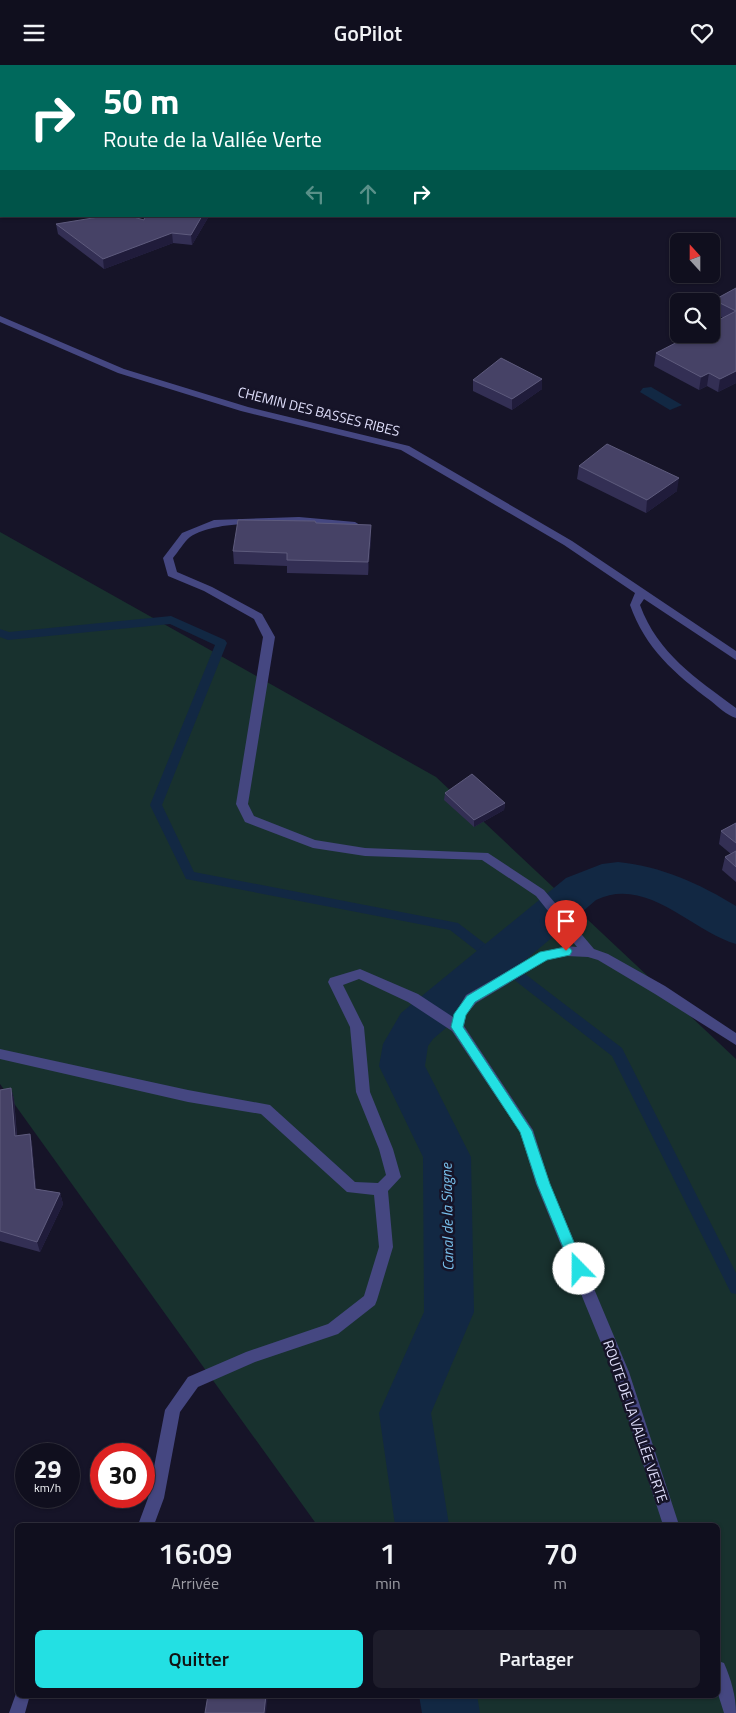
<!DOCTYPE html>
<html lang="fr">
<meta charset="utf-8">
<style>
:root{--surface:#100f1e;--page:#1e1d2b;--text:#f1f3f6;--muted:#9c9ca4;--line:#302f3c;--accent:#23e0e3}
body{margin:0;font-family:"Titillium Web",sans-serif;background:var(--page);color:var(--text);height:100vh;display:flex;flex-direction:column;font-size:19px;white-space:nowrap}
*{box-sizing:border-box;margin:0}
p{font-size:16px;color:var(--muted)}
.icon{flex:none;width:28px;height:28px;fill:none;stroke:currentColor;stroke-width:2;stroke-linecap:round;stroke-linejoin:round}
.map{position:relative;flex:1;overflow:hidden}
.details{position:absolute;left:15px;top:1458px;width:705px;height:175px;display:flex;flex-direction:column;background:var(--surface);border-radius:8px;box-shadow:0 1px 4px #0004,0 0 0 1px var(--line)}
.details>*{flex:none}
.hud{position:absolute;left:0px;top:0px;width:736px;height:152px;box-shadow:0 1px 4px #0004,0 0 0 1px var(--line);background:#00695c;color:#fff;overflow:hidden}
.needle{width:32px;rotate:339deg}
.buttons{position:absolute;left:670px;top:168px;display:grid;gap:10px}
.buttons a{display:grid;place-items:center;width:50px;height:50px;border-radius:8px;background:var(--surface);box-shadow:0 1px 4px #0004,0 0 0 1px var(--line);font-size:25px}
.speed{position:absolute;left:15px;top:1378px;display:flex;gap:10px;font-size:25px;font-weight:700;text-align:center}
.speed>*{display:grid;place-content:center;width:65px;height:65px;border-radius:50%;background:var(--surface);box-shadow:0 1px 4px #0004,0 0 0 1px var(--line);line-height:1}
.speed small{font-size:12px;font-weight:400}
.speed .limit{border:8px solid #d22;background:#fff;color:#111}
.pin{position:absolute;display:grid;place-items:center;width:42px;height:42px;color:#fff;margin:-51px -21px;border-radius:50% 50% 50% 0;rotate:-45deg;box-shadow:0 0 5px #0007}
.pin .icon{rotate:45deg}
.me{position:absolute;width:55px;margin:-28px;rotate:338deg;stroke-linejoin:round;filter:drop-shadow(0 0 4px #0008)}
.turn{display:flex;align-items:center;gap:18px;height:105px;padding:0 20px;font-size:22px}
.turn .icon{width:65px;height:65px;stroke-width:2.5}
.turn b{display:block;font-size:35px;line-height:42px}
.lanes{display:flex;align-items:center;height:48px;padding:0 20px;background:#0003;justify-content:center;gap:25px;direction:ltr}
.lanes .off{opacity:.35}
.eta{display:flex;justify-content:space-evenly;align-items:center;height:85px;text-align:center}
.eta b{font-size:30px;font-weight:600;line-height:35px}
.action{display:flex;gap:10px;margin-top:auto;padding:10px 20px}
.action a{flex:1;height:58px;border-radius:8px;background:var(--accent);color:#111;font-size:20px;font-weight:600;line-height:58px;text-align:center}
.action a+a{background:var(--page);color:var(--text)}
header{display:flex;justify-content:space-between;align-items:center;height:65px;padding:0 20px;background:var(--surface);font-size:22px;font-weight:600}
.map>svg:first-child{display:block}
</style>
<header><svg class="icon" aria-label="menu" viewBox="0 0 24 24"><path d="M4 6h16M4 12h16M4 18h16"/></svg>GoPilot<svg class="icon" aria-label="heart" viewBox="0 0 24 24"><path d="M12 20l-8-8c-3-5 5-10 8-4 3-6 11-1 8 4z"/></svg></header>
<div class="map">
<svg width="736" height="1648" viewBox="0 0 736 1648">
<rect width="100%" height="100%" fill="#161428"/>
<path fill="#18312e" d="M 0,467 L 436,712 L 736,994 L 736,1648 L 453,1648 L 440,1630 L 718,1630 L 718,1460 L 317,1460 L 0,1019 Z"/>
<path fill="#122843" d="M 651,322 L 682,340 L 670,345 L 640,327 L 643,323 Z"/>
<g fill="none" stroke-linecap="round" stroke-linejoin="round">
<path fill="#122843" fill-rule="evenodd" d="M 171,551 L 225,575 L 227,578 L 162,740 L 194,807 L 458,858 L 622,983 L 736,1208 L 736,1229 L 731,1228 L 612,991 L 450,865 L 186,814 L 150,740 L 215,580 L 170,559 L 8,575 L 0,572 L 0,564 L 9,567 Z"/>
<path fill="#122843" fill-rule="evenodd" d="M 618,797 C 661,801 700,819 736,841 L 736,879 C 692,866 646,810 596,835 L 433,974 L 428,981 L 425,1001 L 471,1092 L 474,1247 L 431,1348 L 449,1460 L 395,1460 L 379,1348 L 424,1247 L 423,1092 L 379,1001 L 383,979 L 401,948 L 566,813 L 602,799 Z
M 419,1630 L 477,1630 L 480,1648 L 422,1648 Z"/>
<path fill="#454781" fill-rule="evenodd" d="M 121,0 L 129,0 L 130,1 L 122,1 Z
M 0,251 L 124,304 L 248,342 L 409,381 L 572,476 L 736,586 L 736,595 L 644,534 L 640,540 C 658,589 696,613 736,643 L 736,653 C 727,650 718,642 711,636 C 675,609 645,583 630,540 L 635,528 L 564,480 L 401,385 L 241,346 L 118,308 L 0,257 Z
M 299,452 L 355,457 L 360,460 L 355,463 C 316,460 223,450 190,472 C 184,477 178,487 173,493 L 177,507 L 212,522 L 262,549 L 275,572 L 248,739 L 254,751 L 315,775 L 365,783 L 488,788 L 544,825 L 594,884 L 608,889 L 665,921 L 736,968 L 736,980 L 655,929 L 598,895 L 588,892 L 566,891 L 547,895 L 476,938 L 466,950 L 464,961 L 533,1065 L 550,1119 L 629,1307 L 679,1460 L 663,1460 L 613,1307 L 536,1119 L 520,1067 L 452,966 L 408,937 L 359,914 L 343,920 L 364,962 L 370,1027 L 393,1084 L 401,1112 L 388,1126 L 393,1182 L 377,1235 L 375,1240 L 338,1269 L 255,1297 L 198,1322 L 180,1347 L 164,1433 L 154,1460 L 138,1460 L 148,1433 L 165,1345 L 188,1312 L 246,1287 L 328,1259 L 364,1231 L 379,1182 L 374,1130 L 347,1127 L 261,1049 L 188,1037 L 0,994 L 0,984 L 188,1025 L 270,1040 L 355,1117 L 378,1118 L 386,1110 L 379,1084 L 356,1027 L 350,962 L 328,917 L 330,913 L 360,904 L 418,929 L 453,952 L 466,930 L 539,888 L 566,881 L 577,882 L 536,831 L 482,795 L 365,791 L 313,783 L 245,757 L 236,739 L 263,572 L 254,554 L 204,526 L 168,511 L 163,493 L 182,468 L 214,455 Z
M 718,1596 L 724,1598 C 731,1614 736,1631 736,1648 L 724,1648 L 718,1629 Z
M 18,1623 L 18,1630 L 30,1630 L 25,1648 L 9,1648 Z"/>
</g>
<path fill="#332f54" d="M 209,151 L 192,180 L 173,178 L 104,204 L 58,169 L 56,159 Z
M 736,223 L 736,318 L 718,327 L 707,321 L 699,325 L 654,301 L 656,288 L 723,253 L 712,247 L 714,235 Z
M 542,314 L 542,324 L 512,345 L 473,326 L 473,315 Z
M 579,401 L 677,426 L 646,448 L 577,414 Z
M 316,458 L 371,473 L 368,510 L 287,508 L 287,501 L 234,499 L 233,486 Z
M 445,728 L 505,738 L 504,745 L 474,762 L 444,735 Z
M 736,758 L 736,817 L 722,805 L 725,792 L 731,789 L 719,779 L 721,766 Z
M 11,1023 L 14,1034 L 17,1071 L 30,1069 L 32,1079 L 36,1124 L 60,1128 L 63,1139 L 40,1187 L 0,1176 L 0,1025 Z"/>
<path fill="#201c3b" d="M 202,151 L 209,151 L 192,180 L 191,170 Z
M 172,168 L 173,178 L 104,204 L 103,194 Z
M 736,306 L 736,318 L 718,327 L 720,314 Z
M 709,308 L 707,321 L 699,325 L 701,312 Z
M 542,314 L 542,324 L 512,345 L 512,334 Z
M 679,413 L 677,426 L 646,448 L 647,435 Z
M 371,460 L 371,473 L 368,510 L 368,497 Z
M 505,738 L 504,745 L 474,762 L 474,755 Z
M 11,1023 L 14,1034 L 17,1082 L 15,1071 Z
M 30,1069 L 32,1079 L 37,1135 L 35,1124 Z
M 60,1128 L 63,1139 L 40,1187 L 37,1177 Z
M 266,1630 L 268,1630 L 266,1648 L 264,1648 Z"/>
<path fill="#464266" stroke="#5e5b7d" d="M 105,151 L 130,151 L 144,155 L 145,151 L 202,151 L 191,170 L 172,168 L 103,194 L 56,159 Z
M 736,223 L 736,246 L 714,235 Z
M 736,246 L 736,306 L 720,314 L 709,308 L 701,312 L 656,288 L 693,269 L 711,269 L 711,259 Z
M 501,293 L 542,314 L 512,334 L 473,315 Z
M 607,379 L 679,413 L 647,435 L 579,401 Z
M 238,455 L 315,456 L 316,458 L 371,460 L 368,497 L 287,495 L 287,488 L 233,486 Z
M 472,709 L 505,738 L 474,755 L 445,728 Z
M 736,758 L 736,778 L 721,766 Z
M 736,786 L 736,802 L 725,792 Z
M 11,1023 L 15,1071 L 30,1069 L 35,1124 L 60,1128 L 37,1177 L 0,1166 L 0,1025 Z
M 208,1630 L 266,1630 L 264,1648 L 205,1648 Z"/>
<path fill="#23e0e3" stroke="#179294" d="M 566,882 L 570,883 L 572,886 L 570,890 L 547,895 L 475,937 L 466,950 L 463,962 L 532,1066 L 550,1119 L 585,1204 L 583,1209 L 579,1210 L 574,1209 L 572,1204 L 537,1119 L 520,1067 L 451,962 L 454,949 L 467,931 L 540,887 Z"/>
<g text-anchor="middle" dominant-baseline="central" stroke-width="5" stroke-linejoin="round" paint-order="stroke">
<g font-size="14" fill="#e0dffb" stroke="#161428">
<text transform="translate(319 346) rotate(14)">CHEMIN DES BASSES RIBES</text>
<text transform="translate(636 1356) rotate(71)">ROUTE DE LA VALLÉE VERTE</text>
</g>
<g font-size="15" font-style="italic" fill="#7ac2ee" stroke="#161428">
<text transform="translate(447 1152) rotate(-91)">Canal de la Siagne</text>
</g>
</g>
</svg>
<div class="buttons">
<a><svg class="needle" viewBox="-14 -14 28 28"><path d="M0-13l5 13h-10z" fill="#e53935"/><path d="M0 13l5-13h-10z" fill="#9c9ca4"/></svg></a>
<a><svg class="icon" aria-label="search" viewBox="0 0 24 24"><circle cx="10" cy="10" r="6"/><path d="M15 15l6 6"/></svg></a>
</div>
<div class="speed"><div>29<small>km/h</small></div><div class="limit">30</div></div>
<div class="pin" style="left:566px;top:886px;background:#d93025"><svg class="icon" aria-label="arrive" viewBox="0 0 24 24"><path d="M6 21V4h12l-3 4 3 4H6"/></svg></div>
<svg class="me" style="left:579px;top:1204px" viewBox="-20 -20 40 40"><circle r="19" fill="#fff"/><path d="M0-13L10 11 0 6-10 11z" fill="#23e0e3"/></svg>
<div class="hud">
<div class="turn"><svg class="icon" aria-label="right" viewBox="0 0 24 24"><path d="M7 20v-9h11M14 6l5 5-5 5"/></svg><div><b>50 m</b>Route de la Vallée Verte</div></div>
<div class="lanes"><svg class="icon off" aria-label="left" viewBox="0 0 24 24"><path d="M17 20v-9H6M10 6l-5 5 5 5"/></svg><svg class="icon off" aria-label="ahead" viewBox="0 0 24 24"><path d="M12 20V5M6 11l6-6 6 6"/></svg><svg class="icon" aria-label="right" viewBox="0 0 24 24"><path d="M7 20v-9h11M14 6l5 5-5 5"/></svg></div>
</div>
<section class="details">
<div class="eta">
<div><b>16:09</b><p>Arrivée</p></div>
<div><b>1</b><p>min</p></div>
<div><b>70</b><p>m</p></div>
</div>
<div class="action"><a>Quitter</a><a>Partager</a></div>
</section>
</div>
